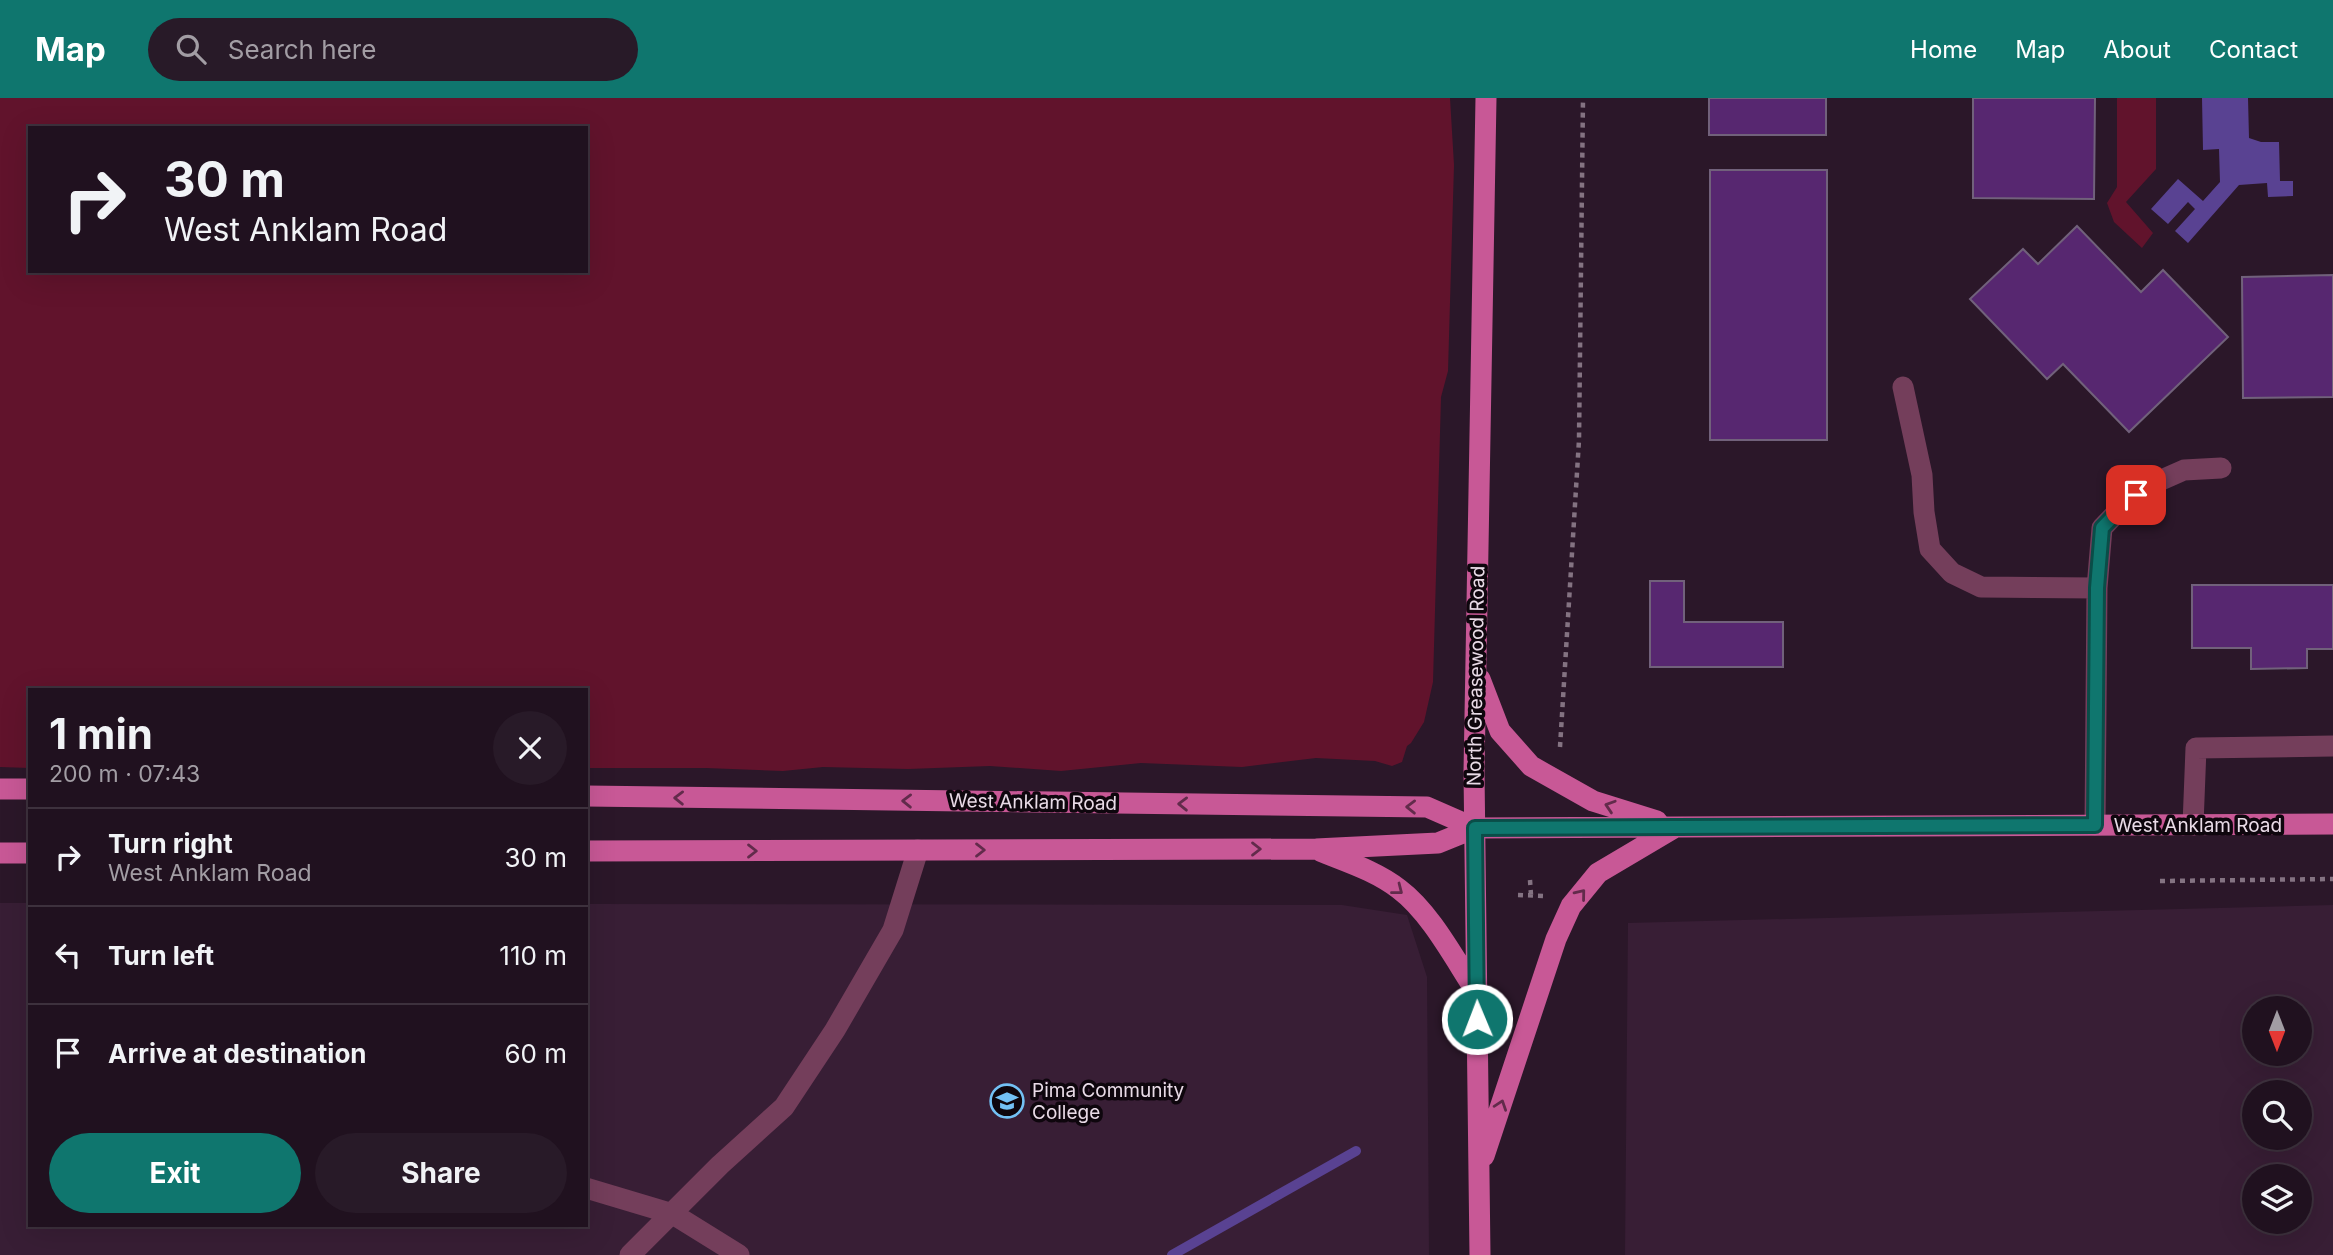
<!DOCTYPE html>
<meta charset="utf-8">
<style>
:root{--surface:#20111f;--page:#281a28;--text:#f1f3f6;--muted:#a29da4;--line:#3d313d;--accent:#0f766e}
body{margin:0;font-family:Inter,sans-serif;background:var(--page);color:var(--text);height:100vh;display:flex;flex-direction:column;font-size:26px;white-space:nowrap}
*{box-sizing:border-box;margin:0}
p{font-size:23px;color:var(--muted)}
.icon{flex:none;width:38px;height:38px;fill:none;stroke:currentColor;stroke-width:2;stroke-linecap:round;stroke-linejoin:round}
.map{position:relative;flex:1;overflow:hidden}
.sheet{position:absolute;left:28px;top:590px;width:560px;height:539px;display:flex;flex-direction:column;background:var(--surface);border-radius:0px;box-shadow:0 7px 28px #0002,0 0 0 2px var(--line)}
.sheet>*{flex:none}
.top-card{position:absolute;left:28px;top:28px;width:560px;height:147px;border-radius:0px;box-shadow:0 7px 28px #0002,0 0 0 2px var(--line);background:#20111f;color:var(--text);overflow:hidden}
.needle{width:46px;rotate:180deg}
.buttons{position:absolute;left:2242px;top:898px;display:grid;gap:14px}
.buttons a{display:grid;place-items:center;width:70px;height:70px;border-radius:50%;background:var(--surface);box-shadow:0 7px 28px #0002,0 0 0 2px var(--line);font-size:35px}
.pin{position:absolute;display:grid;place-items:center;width:60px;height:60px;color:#fff;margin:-30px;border-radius:14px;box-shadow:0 4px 10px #0006}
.me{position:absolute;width:77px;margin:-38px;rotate:359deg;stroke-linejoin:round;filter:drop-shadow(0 0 5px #0008)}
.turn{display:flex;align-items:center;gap:24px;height:147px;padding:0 21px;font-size:32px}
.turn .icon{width:91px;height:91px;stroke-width:2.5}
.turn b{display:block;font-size:49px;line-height:60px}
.round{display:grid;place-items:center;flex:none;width:74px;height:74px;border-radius:37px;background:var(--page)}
.head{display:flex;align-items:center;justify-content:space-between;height:119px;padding:0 21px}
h1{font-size:42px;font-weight:700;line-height:52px}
.button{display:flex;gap:14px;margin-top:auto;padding:14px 21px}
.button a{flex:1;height:80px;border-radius:42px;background:var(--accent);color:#fff;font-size:28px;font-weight:700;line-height:80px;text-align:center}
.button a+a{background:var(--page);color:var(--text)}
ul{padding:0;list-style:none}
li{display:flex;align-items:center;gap:21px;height:98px;padding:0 21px;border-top:2px solid var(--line)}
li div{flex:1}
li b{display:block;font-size:26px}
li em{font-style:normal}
header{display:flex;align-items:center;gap:42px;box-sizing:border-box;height:98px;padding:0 35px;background:var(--accent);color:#fff}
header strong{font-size:33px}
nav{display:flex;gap:38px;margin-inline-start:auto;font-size:24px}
.search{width:490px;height:63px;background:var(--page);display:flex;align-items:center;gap:18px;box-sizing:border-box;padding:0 24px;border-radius:38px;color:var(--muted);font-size:26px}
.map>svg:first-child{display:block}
</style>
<header>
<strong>Map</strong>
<div class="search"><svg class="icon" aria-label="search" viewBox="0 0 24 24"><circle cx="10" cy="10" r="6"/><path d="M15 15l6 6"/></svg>Search here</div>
<nav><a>Home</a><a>Map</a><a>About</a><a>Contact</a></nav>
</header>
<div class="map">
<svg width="2333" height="1157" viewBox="0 0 2333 1157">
<rect width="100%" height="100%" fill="#2b1729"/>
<path fill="#381e35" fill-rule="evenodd" d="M 0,805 L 30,805 L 30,1127 L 586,1127 L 586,806 L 1342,807 L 1407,817 L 1427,879 L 1429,1157 L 0,1157 Z
M 2333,807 L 2333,1157 L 1625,1157 L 1628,825 ZM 2254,910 L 2300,910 L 2300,956 L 2254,956 ZM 2254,994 L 2300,994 L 2300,1040 L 2254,1040 ZM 2254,1078 L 2300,1078 L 2300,1124 L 2254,1124 Z"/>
<path fill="#61132c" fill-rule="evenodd" d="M 0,0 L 1450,0 L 1454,67 L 1448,273 L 1441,299 L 1433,584 L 1424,624 L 1411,645 L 1407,648 L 1402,664 L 1392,668 L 1375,663 L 1316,660 L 1242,669 L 1141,665 L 1061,673 L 990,668 L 908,671 L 823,669 L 783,673 L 706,670 L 586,670 L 586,592 L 30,592 L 30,670 L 0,669 ZM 30,30 L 586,30 L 586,173 L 30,173 Z
M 2117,0 L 2156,0 L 2156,71 L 2126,104 L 2153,135 L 2142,150 L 2114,124 L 2107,105 L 2117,89 Z"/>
<path fill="#594292" d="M 2202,0 L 2248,0 L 2249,40 L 2261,44 L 2279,44 L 2280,83 L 2293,83 L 2293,98 L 2268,99 L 2267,85 L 2239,87 L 2188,145 L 2175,133 L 2195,111 L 2188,104 L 2168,126 L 2151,111 L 2178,81 L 2203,103 L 2220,84 L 2219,51 L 2203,52 Z"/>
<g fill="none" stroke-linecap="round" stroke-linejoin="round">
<path stroke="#594292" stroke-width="10" d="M 1172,1157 L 1356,1053"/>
</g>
<path fill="#572770" stroke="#71617b" stroke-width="2" d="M 1709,0 L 1826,0 L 1826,37 L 1709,37 Z
M 1973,0 L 2095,0 L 2094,101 L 1973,100 Z
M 1710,72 L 1827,72 L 1827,342 L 1710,342 Z
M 2077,128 L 2141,194 L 2163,172 L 2228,239 L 2129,334 L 2063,266 L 2047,281 L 1970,201 L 2023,151 L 2038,166 Z
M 2333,177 L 2333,299 L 2243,300 L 2242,179 Z
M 1650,483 L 1684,483 L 1684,524 L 1783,524 L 1783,569 L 1650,569 Z
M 2192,487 L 2333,487 L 2333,551 L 2307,551 L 2307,570 L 2251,571 L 2251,550 L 2192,550 Z"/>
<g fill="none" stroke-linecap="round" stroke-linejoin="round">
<path stroke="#847382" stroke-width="4.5" stroke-dasharray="5 5" stroke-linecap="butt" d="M 1560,649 L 1579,342 L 1583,0
M 1530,782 L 1531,797
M 2160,783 L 2333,781
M 1518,797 L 1545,798"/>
<path stroke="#743e5b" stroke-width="21" d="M 1903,289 L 1922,377 L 1924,414 L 1930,451 L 1952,475 L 1981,489 L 2097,490
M 2095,727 L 2097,490 L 2102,430 L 2123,408 L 2150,387 L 2184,372 L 2221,370
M 2193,727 L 2196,650 L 2333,648
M 586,1090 L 673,1116 L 739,1157
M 630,1157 L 720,1067 L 784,1009 L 835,932 L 893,832 L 918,752"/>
<path stroke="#c85896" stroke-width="21" d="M 1480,581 L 1500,633 L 1531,668 L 1593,703 L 1657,723
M 0,691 L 30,691
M 586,698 L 1427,709 L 1475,730
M 586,753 L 1316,751 L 1438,745 L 1475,730 L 2333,726
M 1320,753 C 1347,764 1376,773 1399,791 C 1431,815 1455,862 1477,895
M 0,755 L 30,755
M 1484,1058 L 1556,841 L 1571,808 L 1598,775 L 1674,730
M 1480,1157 L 1474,674 L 1486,0"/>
</g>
<defs><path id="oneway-chevron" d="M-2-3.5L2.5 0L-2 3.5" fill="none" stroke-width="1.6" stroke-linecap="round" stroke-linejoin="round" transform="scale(1.75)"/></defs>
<g stroke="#622b4b">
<use href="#oneway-chevron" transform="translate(679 700) rotate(-179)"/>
<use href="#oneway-chevron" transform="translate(907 703) rotate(-179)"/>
<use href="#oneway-chevron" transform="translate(1183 706) rotate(-179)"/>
<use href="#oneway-chevron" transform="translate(1610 708) rotate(-162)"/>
<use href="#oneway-chevron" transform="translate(1411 709) rotate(-179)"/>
<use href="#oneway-chevron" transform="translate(1256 751)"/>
<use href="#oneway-chevron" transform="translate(980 752)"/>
<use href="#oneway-chevron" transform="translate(752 753)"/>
<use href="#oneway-chevron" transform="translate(1398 792) rotate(38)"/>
<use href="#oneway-chevron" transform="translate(1581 796) rotate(-51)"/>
<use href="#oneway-chevron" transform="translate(1501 1007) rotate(-71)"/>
</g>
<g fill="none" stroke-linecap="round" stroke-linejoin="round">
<defs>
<path id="route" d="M 1477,921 L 1475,730 L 2095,727 L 2097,490 L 2102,430 L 2123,408 L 2136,397"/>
</defs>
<use href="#route" stroke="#0a4d48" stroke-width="18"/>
<use href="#route" stroke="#0f766e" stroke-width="12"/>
</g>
<defs>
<symbol id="university-ring" viewBox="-11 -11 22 22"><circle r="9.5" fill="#0e060d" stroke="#73c1f5" stroke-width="1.5"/><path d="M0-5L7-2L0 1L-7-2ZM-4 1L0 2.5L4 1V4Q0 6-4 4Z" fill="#73c1f5"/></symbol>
</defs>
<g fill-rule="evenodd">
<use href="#university-ring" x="988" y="984" width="38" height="38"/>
</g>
<g text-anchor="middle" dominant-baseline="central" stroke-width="7" stroke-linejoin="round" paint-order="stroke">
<g font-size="19" fill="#e9dbe7" stroke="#0e060d">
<text transform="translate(1476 578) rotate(-89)">North Greasewood Road</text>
<text transform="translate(1033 704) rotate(1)">West Anklam Road</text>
<text x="2198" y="727">West Anklam Road</text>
</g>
<g font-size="19" fill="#e9dbe7" stroke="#0e060d" text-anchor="start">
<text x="1032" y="992">Pima Community<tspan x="1032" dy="22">College</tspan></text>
</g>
</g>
</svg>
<div class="buttons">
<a><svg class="needle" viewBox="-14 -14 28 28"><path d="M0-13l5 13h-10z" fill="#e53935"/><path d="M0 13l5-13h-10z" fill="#a29da4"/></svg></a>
<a><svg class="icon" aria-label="search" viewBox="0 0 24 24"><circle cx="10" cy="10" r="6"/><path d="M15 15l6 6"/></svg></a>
<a><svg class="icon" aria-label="layers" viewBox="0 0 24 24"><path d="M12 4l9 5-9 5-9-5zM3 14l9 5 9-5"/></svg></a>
</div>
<div class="pin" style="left:2136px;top:397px;background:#d93025"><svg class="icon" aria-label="arrive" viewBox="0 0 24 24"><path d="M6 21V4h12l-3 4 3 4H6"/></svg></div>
<svg class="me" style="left:1477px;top:921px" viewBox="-20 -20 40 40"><circle r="17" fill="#0f766e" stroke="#fff" stroke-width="3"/><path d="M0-11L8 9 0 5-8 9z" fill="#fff"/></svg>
<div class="top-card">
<div class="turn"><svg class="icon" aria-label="right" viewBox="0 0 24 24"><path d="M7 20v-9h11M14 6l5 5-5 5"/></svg><div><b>30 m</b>West Anklam Road</div></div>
</div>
<section class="sheet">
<div class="head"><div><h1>1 min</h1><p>200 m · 07:43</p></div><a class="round"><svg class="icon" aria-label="close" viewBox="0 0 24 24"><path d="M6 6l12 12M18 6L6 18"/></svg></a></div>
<ul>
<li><svg class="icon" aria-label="right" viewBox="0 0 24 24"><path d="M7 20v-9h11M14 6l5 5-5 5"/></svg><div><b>Turn right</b><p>West Anklam Road</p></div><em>30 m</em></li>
<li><svg class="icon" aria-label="left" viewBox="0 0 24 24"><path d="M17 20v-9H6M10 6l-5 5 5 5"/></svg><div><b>Turn left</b></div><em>110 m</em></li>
<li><svg class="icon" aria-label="arrive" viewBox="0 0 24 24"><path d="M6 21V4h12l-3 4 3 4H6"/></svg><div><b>Arrive at destination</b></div><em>60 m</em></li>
</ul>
<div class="button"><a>Exit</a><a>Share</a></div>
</section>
</div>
